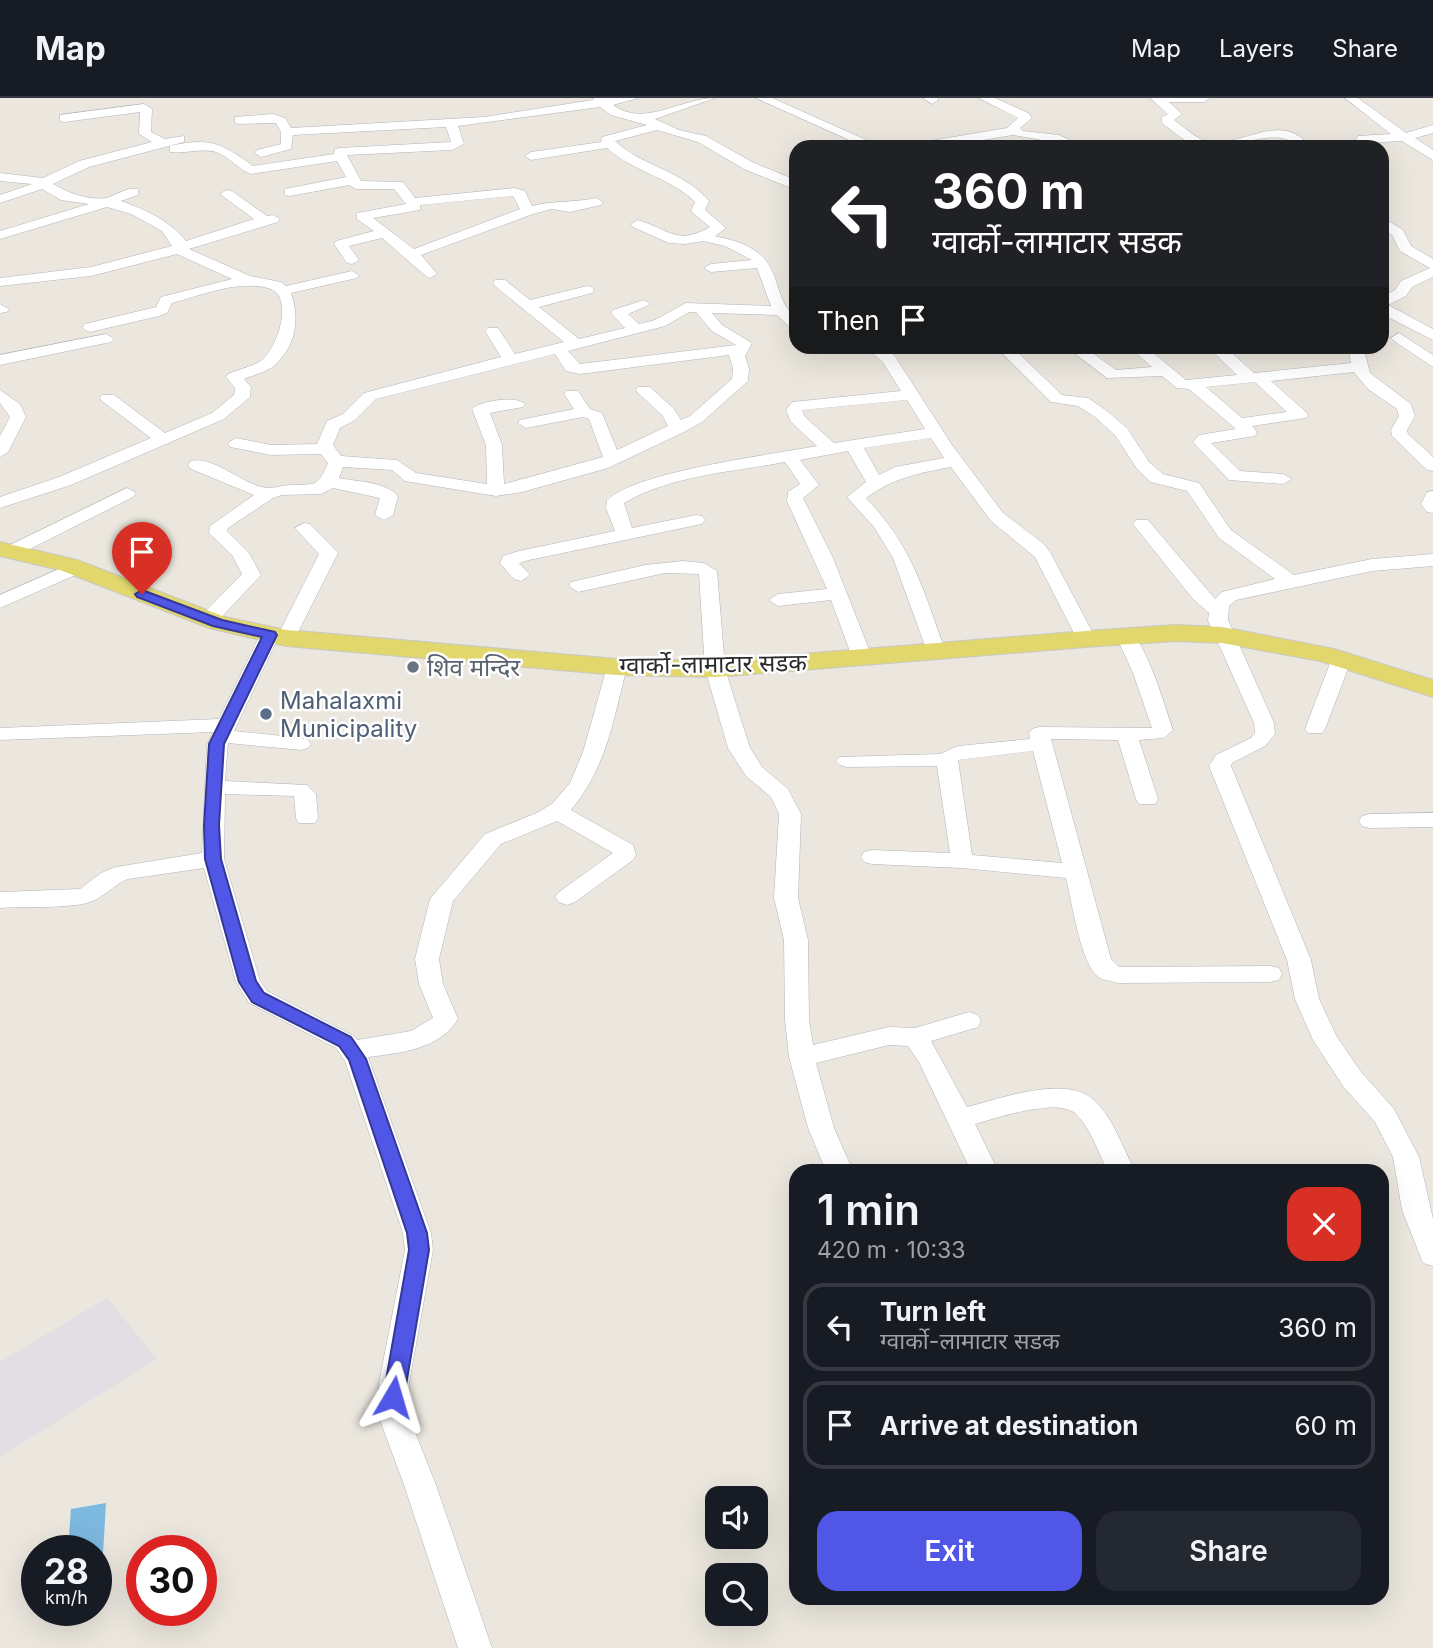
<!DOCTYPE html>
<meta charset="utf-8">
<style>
:root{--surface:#171b24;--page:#242831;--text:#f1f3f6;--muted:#9ea1a6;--line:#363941;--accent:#5056e6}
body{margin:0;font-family:Inter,"Noto Sans Devanagari",sans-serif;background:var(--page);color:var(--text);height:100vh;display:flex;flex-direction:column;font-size:26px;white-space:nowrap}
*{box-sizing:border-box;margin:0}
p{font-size:23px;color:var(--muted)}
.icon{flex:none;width:38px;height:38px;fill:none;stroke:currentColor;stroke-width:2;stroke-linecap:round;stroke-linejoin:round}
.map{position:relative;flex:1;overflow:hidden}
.sheet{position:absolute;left:789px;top:1066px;width:600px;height:441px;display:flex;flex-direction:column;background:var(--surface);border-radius:21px;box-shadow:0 7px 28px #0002}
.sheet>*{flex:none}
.hud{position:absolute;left:789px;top:42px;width:600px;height:214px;border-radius:21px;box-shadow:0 7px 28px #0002;background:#202124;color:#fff;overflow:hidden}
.fabs{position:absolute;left:705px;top:1388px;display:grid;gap:14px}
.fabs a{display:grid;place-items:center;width:63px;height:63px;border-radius:14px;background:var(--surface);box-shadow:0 7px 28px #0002;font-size:35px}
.speed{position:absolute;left:21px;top:1437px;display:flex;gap:14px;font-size:35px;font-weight:700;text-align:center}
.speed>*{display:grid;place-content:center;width:91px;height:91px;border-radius:50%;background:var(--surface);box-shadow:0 7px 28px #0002;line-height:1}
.speed small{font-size:18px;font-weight:400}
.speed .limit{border:10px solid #d22;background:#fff;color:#111}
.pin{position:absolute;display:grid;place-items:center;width:60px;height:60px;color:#fff;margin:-72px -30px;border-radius:50% 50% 50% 0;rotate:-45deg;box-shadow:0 0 7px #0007}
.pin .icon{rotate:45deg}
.me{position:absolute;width:77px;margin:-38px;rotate:7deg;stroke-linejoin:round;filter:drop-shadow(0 0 5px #0008)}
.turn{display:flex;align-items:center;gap:24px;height:147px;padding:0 28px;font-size:32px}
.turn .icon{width:91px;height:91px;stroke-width:2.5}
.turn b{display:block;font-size:49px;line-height:60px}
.then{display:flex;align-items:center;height:66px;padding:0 28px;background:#0003;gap:14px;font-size:26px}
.round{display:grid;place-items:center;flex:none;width:74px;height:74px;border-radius:21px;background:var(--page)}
.head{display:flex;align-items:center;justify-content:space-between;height:119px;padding:0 28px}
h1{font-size:42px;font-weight:600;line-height:52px}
.cta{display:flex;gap:14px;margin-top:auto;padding:14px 28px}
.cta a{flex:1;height:80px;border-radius:21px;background:var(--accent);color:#fff;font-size:28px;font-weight:600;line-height:80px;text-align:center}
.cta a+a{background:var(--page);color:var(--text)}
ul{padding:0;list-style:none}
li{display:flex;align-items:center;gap:21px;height:88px;margin:0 14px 10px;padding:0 14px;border:4px solid var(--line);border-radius:21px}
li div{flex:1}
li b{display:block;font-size:26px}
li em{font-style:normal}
header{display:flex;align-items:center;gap:42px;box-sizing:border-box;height:98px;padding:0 35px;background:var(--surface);border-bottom:2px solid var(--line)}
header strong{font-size:33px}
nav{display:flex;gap:38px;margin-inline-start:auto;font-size:24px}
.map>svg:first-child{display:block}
</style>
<header>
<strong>Map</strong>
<nav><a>Map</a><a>Layers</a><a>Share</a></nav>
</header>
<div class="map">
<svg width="1433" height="1550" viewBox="0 0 1433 1550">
<rect width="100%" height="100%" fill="#ebe7de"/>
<path fill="#e1dee4" d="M 107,1200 L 157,1261 L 0,1359 L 0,1264 Z"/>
<path fill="#7db8e1" d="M 106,1405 L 103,1456 L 96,1457 L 96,1452 L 68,1452 L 71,1411 Z"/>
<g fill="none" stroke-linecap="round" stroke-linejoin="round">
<defs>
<path id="minor" d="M 594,0 L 638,0 L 613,7 C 644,30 681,0 715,0 L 655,21 L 679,32 L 706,38 L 754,65 L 796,82 L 796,91 L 791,90 L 744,71 L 698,44 L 657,32 L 615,43 C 643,69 684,73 709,103 L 705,112 L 726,130 L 715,138 C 747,145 768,153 777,186 C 781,199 785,211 796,220 L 796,231 L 791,230 L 777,217 L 712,215 L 722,227 L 752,245 L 745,258 L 749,271 L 748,283 L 702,324 L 684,334 L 608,370 L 522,394 L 496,398 L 405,383 L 392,372 L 343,369 L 339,380 C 358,384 384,383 398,398 L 393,417 L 384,422 L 375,417 L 380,400 L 333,390 L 321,396 L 282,397 L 273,400 L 228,430 L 227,433 L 249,455 L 261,477 L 215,526 L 201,526 L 198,522 L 201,518 L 242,476 L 232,457 L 209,435 L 210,428 L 254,397 L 191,371 L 188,367 L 191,363 C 215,357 246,390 269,390 C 276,390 284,387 291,387 C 316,386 318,389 328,365 L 321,356 L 271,357 L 230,349 L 228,345 L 236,340 L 271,347 L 317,346 L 327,323 L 343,316 L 364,295 L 501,259 L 485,233 L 488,230 L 498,230 L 515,256 L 564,244 L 495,188 L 493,185 L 495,182 L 505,182 L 530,202 L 587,188 L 592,189 L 594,192 L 592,195 L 539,209 L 579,241 L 625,230 L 611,215 L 613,212 L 644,202 L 651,206 L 628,216 L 639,226 L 655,222 L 686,205 L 771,208 L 757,170 L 711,174 L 704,170 L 711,166 L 752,162 L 725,148 L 703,143 L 685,146 L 669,145 L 633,129 L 631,126 L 638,122 C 668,131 677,148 710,129 L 691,113 L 695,104 C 670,79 633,74 607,50 L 531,62 L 525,58 L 531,54 L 601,44 L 602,39 L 647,27 L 611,17 L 600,9 L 458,28 L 464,46 L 452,52 L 347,57 L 361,83 L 403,84 L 415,100 L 514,90 L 525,93 L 532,108 C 554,102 574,105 596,100 L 603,104 L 601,107 L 570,114 L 552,111 L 533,116 L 421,157 L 437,176 L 430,180 C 424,178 391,147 382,140 L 349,148 L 359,162 L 352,166 L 347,165 L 334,146 L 336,143 L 374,133 L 357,121 L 357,115 L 406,106 L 394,91 L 356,91 L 349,87 L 290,98 L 285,97 L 285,91 L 346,79 L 337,63 L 251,76 C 238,72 229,58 216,54 C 201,50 185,56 170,54 L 170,48 C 209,39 222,45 253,68 L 334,56 L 335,51 L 339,50 L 451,44 L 446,29 L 293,37 L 291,51 L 261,59 L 255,55 L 257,52 L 281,46 L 281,34 L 276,25 L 239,26 L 235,25 L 235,19 L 273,16 L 285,20 L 291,30 L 484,19 L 593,2 ZM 513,98 L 520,111 L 414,151 L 373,120 L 420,112 L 420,107 ZM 689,214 L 696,214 L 712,233 L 736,247 L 580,266 L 568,253 L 665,228 ZM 555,256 L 566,273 L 580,276 L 729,257 L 733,271 L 732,281 L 690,318 L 681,322 L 674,311 L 650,289 L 638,289 L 636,292 L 638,295 L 662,317 L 668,328 L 617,352 L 602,315 L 590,311 L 578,293 L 566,293 L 564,296 L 574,311 L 520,322 L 518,325 L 526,330 L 583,319 L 589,321 L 603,359 L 504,386 L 502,347 L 490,315 L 523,309 L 525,306 C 515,297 481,303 472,311 L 486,347 L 487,386 L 416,375 L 397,362 L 341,358 L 333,347 L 340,330 L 355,322 L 376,301 Z
M 756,0 L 772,0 L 882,49 L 865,49 Z
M 923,0 L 937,0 L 938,2 L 932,6 Z
M 979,0 L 995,0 L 1028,15 L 1032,20 L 1020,30 L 1023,33 L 1059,37 L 1085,49 L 1067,49 L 1053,44 L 1013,37 L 941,49 L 912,49 L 918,45 L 1007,30 L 1018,20 Z
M 1150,0 L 1210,0 L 1204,4 L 1169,4 L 1182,16 L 1174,22 C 1184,29 1195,40 1206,43 C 1242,51 1279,12 1309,47 L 1293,49 L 1295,46 C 1272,27 1228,56 1199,48 C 1185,45 1173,33 1162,25 L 1162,19 L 1168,16 Z
M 1345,0 L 1358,0 L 1406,35 L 1433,27 L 1433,35 L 1415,40 L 1433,52 L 1433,62 L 1402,43 L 1367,45 L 1364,49 L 1352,49 L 1358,38 L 1391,36 Z
M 144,6 L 152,11 L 151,34 L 165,41 L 184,38 L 184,44 L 89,69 L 53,86 C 67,94 88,103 106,100 C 117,97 126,89 138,91 L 138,97 L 121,103 C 146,112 169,122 186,143 L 254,121 L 220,96 L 227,92 L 232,93 L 267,118 L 273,117 L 280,121 L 278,124 L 189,151 L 250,178 L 281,184 L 286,188 L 352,173 L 359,177 L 357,180 L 291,195 C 300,222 296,247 275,267 C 267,274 253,277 244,281 L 251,289 L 250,299 L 224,321 L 71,387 L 0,410 L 0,399 L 59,379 L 151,340 L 102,303 L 100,300 L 102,297 L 114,297 L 165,335 L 212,315 L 234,297 L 235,290 L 226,279 L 228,276 C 239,271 255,268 263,261 C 278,248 295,197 268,190 C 237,182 202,197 172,205 L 167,215 L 159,218 L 90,234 L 85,232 L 82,229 L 85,226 L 156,209 L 161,199 L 232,181 L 177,156 L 91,178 L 0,188 L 0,180 L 91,169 L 172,148 L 162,133 L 131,116 L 107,109 L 0,141 L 0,133 L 89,106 L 61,102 L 42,91 L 0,105 L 0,97 L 32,86 L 0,83 L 0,75 L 43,80 L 79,63 L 152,44 L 139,36 L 140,14 L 64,24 L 60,23 L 60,17 Z
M 1382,119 L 1403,132 L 1411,148 L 1433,161 L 1433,179 L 1412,189 L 1406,198 L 1388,207 L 1433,231 L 1433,242 L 1382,216 L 1382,199 L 1395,192 L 1401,183 L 1430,170 L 1400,153 L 1392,137 L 1382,130 Z
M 0,206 L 9,211 L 7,214 L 0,215 Z
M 1399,235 L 1433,257 L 1433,269 L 1394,243 L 1391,240 Z
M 106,236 L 114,241 L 111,244 L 0,267 L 0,257 Z
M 863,248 L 881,248 L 894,257 L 952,347 L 1003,415 L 1044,446 L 1050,454 L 1096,541 L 1093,545 L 1079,545 L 1035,459 L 991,423 L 951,369 C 919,375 893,380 866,400 C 912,448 923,491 945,552 L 935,558 L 928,556 L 893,460 L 874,429 L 847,399 L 866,384 L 848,353 L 800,362 L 819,387 L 803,400 L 833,460 L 872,559 L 869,563 L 855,563 L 852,559 L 831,502 L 778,508 L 769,502 L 778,496 L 827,491 L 787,403 L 788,394 L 800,386 L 785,364 C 733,374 671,377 624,405 L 632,430 L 696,417 L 702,418 L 705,422 L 702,426 L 529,462 L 519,465 L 530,477 L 521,483 L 514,481 L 500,465 L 503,458 L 519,453 L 615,433 L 606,410 L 607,403 C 631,374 776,356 817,348 L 791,324 L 786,312 L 792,304 L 901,293 L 882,263 ZM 907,302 L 925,331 L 834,345 L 805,319 L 802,312 ZM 931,340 L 944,360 L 895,369 L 879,377 L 864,350 Z
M 995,248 L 1011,248 L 1062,297 L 1088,300 L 1107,313 L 1127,330 L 1149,364 L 1163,376 L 1199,385 L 1231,432 L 1294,477 L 1372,461 L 1433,456 L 1433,468 L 1372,473 L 1236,502 L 1229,508 L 1228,522 L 1274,625 L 1275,636 L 1265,648 L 1232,665 L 1231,668 L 1311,862 L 1319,901 L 1337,939 L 1361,974 L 1394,1011 L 1419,1059 L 1433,1121 L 1433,1168 L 1423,1165 L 1402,1112 L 1393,1059 L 1375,1024 L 1343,988 L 1313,942 L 1295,901 L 1287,862 L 1209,668 L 1216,657 L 1251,640 L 1255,635 L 1254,625 L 1208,522 L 1209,515 L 1193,501 L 1133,426 L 1136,422 L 1148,422 L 1215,501 L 1222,494 L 1275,481 L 1219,440 L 1187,393 L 1151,384 L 1137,371 L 1115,337 L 1095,319 L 1078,308 L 1051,304 Z
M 1065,248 L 1083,248 L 1116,272 L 1152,269 L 1128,248 L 1145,248 L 1186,282 L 1237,277 L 1207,248 L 1224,248 L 1254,275 L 1351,265 L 1348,248 L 1363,248 L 1370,275 L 1411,306 L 1415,318 L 1407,332 L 1408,336 L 1433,359 L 1433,373 L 1427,372 L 1392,338 L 1391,332 L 1399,318 L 1397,311 L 1368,291 L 1354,274 L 1271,283 L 1306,314 L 1308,317 L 1306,320 L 1252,328 L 1257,334 L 1255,338 L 1211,345 L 1240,373 L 1283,376 L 1292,381 L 1283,386 L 1229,382 L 1193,344 L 1199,337 L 1236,331 L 1189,291 L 1177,290 L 1162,278 L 1107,280 ZM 1255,284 L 1287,314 L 1242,320 L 1206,289 Z
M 0,292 L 20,306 L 26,319 L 8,354 L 0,359 L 0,338 L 10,319 L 0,305 Z
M 127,390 L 136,395 L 133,399 L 18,457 L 12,458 L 3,453 L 6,449 Z
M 1433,393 L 1433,415 L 1427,414 L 1421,406 L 1427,394 Z
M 304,425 L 310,426 L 338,455 L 293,544 L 286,546 L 277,542 L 234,633 L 301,640 L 308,642 L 311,646 L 308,650 L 301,652 L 228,645 L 225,683 L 307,687 L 316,696 L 318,720 L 315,725 L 299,725 L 296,720 L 294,698 L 225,696 L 224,761 L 260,883 L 267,893 L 354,938 L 357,942 L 411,933 L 433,920 L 419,886 L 415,861 L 430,801 L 485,736 L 539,714 L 553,705 L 570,685 L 583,654 L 607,569 L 610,565 L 624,565 L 627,569 C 613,623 607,668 571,712 L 633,747 L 636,757 L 633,762 L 575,804 L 567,807 L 559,804 L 555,799 L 559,794 L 613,755 L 557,723 L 501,746 L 453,803 L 439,861 L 443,886 L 458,921 C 440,951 401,955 368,959 L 431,1135 L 433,1152 L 409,1285 L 407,1314 L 436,1387 L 492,1550 L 458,1550 L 404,1387 L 377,1314 L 379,1285 L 405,1152 L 403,1135 L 345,963 L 336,950 L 249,905 L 236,884 L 204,770 L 128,781 C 114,786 105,799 90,804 C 69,811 24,808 0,810 L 0,794 L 80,791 L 101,775 L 116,769 L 202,755 L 207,647 L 213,634 L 0,642 L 0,630 L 219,621 L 260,537 L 270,531 L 279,535 L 319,456 L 295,430 Z
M 683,463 L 704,465 L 717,473 L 725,571 L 750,650 L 762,669 L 788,691 L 801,716 L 798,800 L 808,842 L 809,922 L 813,947 L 889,929 L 915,930 L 969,914 L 978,917 L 981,923 L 978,929 L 931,943 L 967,1009 C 999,1001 1066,976 1094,1002 C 1113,1020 1123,1050 1135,1073 L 1108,1073 C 1098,1054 1091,1031 1076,1016 C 1058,999 997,1020 975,1026 L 998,1073 L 971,1073 L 919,964 L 908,948 L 889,947 L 816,965 L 834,1030 L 853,1073 L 826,1073 L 808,1030 L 789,959 L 785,922 L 784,842 L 774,800 L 779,716 L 771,699 L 746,678 L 728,650 L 705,571 L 699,476 L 665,475 L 578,494 L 569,488 L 571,484 L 645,467 Z
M 75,464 L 84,470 L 82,474 L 0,510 L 0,497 Z
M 1126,532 C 1145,537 1166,612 1173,632 L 1164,640 L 1139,642 L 1158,701 L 1155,706 L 1139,706 L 1136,701 L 1118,642 L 1051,641 L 1111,861 L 1119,869 L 1270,868 L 1279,870 L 1282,876 L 1279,882 L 1270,884 L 1118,885 C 1112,883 1101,882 1097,878 C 1080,862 1072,804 1066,780 L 962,770 L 872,766 L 864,764 L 861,759 L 864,754 L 872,752 L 950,755 L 937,668 L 847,669 L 840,667 L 836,663 L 840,659 L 940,656 L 958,648 L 1030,641 L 1029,635 L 1032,631 L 1039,629 L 1152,630 L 1133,575 L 1116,538 ZM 1033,653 L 1062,765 L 972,757 L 958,662 Z
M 1342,554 L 1349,556 L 1352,560 L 1325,631 L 1322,635 L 1308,635 L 1305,631 L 1332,560 L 1335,556 Z
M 1433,715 L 1433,729 L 1370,730 L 1362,728 L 1359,723 L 1362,718 L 1370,716 Z"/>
<path id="major" d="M 0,444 L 77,462 L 225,519 L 286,532 L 617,561 L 715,563 L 1086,533 L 1176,527 L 1222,529 L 1334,551 L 1433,582 L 1433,599 L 1320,563 L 1222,545 L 1176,543 L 1086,549 L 715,579 L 617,577 L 286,548 L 209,530 L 60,472 L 0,458 Z"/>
</defs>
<use href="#minor" stroke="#b2b2bc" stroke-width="1"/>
<use href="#major" stroke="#c8c8c8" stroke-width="2"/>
<use href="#minor" fill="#fff" fill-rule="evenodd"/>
<use href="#major" fill="#e1d76d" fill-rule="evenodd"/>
</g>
<path fill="#5056e6" stroke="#343896" stroke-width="2" d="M 142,492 L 222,522 L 275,534 L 277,537 L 224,646 L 219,727 L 221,761 L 256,883 L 264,895 L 351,939 L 366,961 L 427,1135 L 429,1152 L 404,1299 L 400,1306 L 393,1308 L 386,1306 L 383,1299 L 409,1152 L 407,1135 L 349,962 L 339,948 L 252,904 L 239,884 L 205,761 L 204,727 L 209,646 L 262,539 L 213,528 L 137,499 L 135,496 Z"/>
<circle fill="#6b7280" stroke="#fff" stroke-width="2.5" cx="413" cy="569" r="7"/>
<circle fill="#5c6f8a" stroke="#fff" stroke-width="2.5" cx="266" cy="616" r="7"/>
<g text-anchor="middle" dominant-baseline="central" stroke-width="5" stroke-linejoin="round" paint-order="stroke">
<g font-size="24" fill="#2a2a2a" stroke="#fff">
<text transform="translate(713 566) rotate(-1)">ग्वार्को-लामाटार सडक</text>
</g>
<g font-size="24" fill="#5b616d" stroke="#fff" text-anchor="start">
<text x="427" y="569">शिव मन्दिर</text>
</g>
<g font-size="24" fill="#4e5e75" stroke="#fff" text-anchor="start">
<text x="280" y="602">Mahalaxmi<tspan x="280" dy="28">Municipality</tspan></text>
</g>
</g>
</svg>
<div class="fabs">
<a><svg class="icon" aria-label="sound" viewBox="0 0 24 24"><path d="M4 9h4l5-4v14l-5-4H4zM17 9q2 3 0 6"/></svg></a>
<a><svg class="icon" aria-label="search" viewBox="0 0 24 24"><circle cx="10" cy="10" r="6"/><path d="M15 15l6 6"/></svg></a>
</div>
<div class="speed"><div>28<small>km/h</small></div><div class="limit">30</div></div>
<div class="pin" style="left:142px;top:496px;background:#d93025"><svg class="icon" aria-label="arrive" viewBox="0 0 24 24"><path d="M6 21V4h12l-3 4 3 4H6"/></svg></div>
<svg class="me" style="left:393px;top:1299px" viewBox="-20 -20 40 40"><path d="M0-17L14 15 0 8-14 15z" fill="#5056e6" stroke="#fff" stroke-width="4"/></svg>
<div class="hud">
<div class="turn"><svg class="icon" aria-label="left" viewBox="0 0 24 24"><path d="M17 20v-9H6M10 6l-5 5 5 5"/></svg><div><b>360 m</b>ग्वार्को-लामाटार सडक</div></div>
<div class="then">Then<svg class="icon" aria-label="arrive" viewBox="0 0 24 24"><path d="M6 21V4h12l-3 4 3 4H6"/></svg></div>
</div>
<section class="sheet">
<div class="head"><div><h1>1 min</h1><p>420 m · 10:33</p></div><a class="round" style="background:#d93025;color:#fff"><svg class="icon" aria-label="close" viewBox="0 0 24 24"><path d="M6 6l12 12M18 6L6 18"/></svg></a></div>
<ul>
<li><svg class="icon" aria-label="left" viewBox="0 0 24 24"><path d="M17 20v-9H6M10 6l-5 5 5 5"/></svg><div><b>Turn left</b><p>ग्वार्को-लामाटार सडक</p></div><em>360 m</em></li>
<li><svg class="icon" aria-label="arrive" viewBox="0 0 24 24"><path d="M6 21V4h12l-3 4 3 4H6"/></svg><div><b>Arrive at destination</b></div><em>60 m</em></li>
</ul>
<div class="cta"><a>Exit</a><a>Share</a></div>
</section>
</div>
